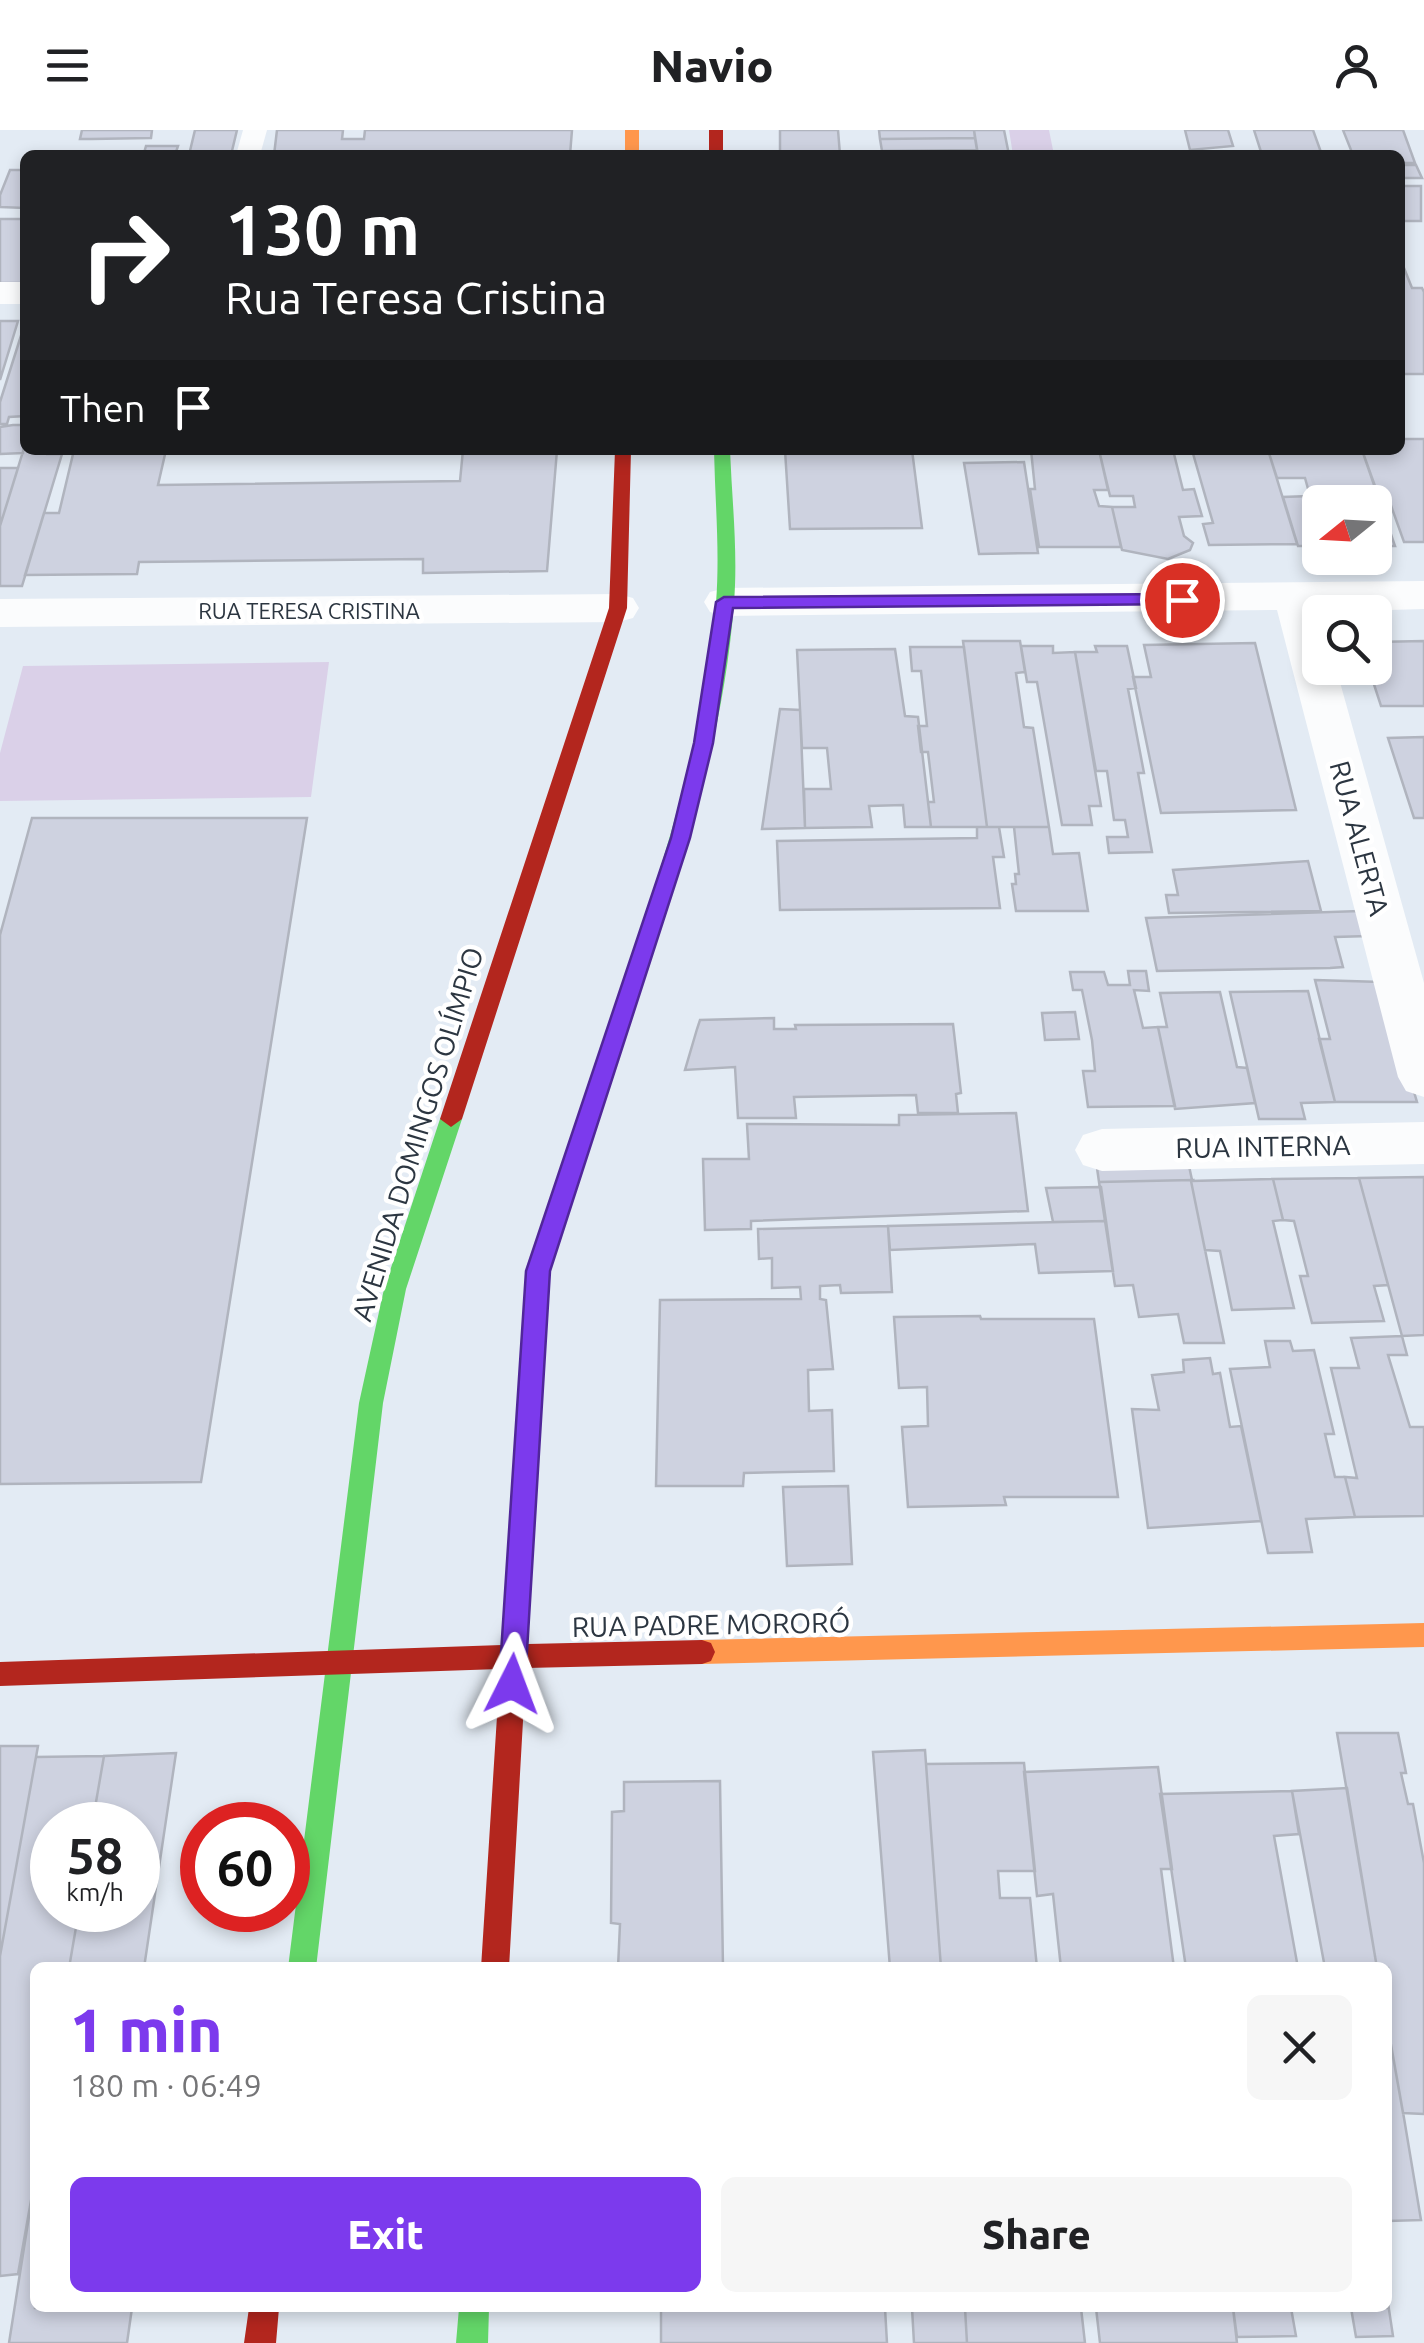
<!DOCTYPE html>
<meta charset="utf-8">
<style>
:root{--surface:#fff;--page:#f6f6f6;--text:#202124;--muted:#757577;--accent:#7c3aed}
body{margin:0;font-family:Ubuntu,sans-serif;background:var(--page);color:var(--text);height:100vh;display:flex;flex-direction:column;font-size:38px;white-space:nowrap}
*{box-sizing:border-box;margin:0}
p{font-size:32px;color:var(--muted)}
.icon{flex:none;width:55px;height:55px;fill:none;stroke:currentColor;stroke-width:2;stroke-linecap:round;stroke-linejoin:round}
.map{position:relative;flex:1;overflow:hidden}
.sheet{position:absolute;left:30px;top:1832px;width:1362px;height:350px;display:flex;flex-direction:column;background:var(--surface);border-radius:15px;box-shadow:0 5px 15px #0003}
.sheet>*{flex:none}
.banner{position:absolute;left:20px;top:20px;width:1385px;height:305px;border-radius:15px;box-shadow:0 5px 15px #0003;background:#202124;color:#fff;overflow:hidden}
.needle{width:65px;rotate:252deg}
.buttons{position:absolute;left:1302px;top:355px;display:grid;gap:20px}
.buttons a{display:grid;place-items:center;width:90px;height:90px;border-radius:15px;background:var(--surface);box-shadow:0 5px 15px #0003;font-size:50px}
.speed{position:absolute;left:30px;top:1672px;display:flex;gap:20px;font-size:50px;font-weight:700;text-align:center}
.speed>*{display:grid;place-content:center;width:130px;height:130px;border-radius:50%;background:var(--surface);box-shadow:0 5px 15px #0003;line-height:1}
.speed small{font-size:25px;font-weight:400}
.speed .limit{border:15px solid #d22;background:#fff;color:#111}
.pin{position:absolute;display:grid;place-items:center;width:85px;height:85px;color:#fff;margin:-42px;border:5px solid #fff;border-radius:50%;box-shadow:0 2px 10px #0007}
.me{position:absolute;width:110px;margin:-55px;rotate:3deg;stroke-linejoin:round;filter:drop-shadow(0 0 8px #0008)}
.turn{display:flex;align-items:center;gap:35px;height:210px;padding:0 40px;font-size:45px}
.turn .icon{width:130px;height:130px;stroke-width:2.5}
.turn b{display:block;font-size:70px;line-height:85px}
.then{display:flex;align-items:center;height:95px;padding:0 40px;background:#0003;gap:20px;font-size:38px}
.round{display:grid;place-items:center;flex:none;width:105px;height:105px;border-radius:15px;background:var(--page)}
.head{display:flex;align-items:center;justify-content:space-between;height:170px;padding:0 40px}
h1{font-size:60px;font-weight:800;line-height:75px;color:var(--accent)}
.action{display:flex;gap:20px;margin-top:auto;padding:20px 40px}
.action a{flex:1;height:115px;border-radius:15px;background:var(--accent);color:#fff;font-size:40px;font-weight:800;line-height:115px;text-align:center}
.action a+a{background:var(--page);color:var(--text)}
header{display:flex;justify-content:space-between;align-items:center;height:130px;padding:0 40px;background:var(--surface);font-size:45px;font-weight:800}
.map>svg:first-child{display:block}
</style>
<header><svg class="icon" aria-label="menu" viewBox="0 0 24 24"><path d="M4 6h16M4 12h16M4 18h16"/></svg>Navio<svg class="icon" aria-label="person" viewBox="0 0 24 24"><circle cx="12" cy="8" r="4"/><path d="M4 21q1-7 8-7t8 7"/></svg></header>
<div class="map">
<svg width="1424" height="2213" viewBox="0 0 1424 2213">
<rect width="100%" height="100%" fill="#e3ebf4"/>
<path fill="#dad0e8" d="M 1009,0 L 1049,0 L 1054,25 L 1013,25 Z
M 329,532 L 311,667 L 0,671 L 0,623 L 23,536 Z"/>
<path fill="#ced2e0" stroke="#b0b4be" stroke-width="2.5" d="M 82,0 L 152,0 L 151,8 L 91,9 L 80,9 Z
M 195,0 L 237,0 L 231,25 L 189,25 Z
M 277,0 L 343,0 L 342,9 L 364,9 L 365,0 L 572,0 L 570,25 L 274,25 Z
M 780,0 L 838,0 L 840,25 L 780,25 Z
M 879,0 L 974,0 L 975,8 L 880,9 Z
M 974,0 L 1004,0 L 1009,25 L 978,25 Z
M 1185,0 L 1228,0 L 1233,16 L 1190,20 Z
M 1254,0 L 1313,0 L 1322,25 L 1262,25 Z
M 1343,0 L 1403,0 L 1415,33 L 1400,33 L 1400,25 L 1353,25 Z
M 975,8 L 977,20 L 882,21 L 880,9 Z
M 146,16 L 178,16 L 175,25 L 121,25 L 144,23 Z
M 977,20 L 978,25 L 882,25 L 882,21 Z
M 1400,35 L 1416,35 L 1422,48 L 1400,48 Z
M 10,40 L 25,40 L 25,78 L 0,77 L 0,65 Z
M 1400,56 L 1421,56 L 1421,91 L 1400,91 Z
M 0,89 L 25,89 L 25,153 L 0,153 Z
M 1400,128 L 1412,158 L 1422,158 L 1424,162 L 1424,244 L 1400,244 Z
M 0,191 L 18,191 L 0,250 Z
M 25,193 L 25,286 L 9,287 L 7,294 L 0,294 L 0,272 Z
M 13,295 L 25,295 L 23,323 L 0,324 L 0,297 Z
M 1400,309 L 1424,309 L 1424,412 L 1404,412 L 1389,370 L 1380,370 L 1362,320 L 1400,320 Z
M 25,315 L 25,320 L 56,320 L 46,324 L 62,324 L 22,456 L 0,456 L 0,396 Z
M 74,320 L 166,320 L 158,355 L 460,351 L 463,320 L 557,320 L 547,441 L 423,443 L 423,429 L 139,432 L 137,444 L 25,445 L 44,383 L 59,383 Z
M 785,320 L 912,320 L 922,398 L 790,399 Z
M 1031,320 L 1099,320 L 1108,360 L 1094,360 L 1099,376 L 1112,377 L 1121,417 L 1039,417 L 1030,359 L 1035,359 Z
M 1099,320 L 1173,320 L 1183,360 L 1194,359 L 1202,386 L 1179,387 L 1184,406 L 1193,413 L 1190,420 L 1168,429 L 1122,420 L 1112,377 L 1135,377 L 1133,366 L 1110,366 Z
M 1192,320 L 1268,320 L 1297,414 L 1209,415 L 1203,394 L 1213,393 Z
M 1268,320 L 1362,320 L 1395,416 L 1375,416 L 1375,372 L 1320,372 L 1320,416 L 1298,416 L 1283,367 L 1310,366 L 1305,348 L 1277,348 Z
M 1024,332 L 1038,423 L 979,424 L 964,333 Z
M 0,338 L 18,338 L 0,396 Z
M 963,511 L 1020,511 L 1025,542 L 1016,543 L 1024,597 L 1033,598 L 1049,697 L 987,697 Z
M 1424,511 L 1424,576 L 1381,576 L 1369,539 L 1341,539 L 1375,538 L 1375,512 Z
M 1255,513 L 1296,680 L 1161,683 L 1133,547 L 1151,547 L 1144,515 Z
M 1021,516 L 1053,516 L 1053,523 L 1075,522 L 1101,676 L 1089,676 L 1092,695 L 1062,695 L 1037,552 L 1027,552 Z
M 1095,516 L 1127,516 L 1136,558 L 1128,559 L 1144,643 L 1138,643 L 1152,722 L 1109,723 L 1107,707 L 1128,707 L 1125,690 L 1114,690 L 1107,641 L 1096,641 L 1075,522 L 1097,522 Z
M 910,517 L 964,517 L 987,697 L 931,697 L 928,672 L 934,672 L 928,622 L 921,622 L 918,596 L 927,596 L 921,541 L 912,541 Z
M 895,519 L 905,586 L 918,587 L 931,697 L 905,697 L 903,675 L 869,676 L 872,697 L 805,698 L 804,659 L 831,659 L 827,618 L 802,618 L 797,520 Z
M 780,579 L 800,580 L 805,698 L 762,699 Z
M 1424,607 L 1424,688 L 1414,688 L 1388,608 Z
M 32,688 L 307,688 L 201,1352 L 0,1354 L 0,805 Z
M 977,697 L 999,697 L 1004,727 L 993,727 L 1000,778 L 780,780 L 777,711 L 977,708 Z
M 1014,697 L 1049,697 L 1053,724 L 1079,723 L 1088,781 L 1016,781 L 1012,754 L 1016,754 L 1015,744 L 1019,744 Z
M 1308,731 L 1321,781 L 1169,783 L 1166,765 L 1178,765 L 1173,740 Z
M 1360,781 L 1368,806 L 1335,807 L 1343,837 L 1330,838 L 1157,841 L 1146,788 Z
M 1128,841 L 1146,841 L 1149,861 L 1134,860 L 1143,898 L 1158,897 L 1175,976 L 1088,977 L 1083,941 L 1095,941 L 1092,910 L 1082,860 L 1073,860 L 1070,842 L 1104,842 L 1108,855 L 1130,855 Z
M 1315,850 L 1381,852 L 1417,972 L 1335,972 L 1319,909 L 1330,909 Z
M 1308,861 L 1335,972 L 1301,973 L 1305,989 L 1259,989 L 1230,862 Z
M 1220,862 L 1237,937 L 1247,938 L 1255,973 L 1175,979 L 1158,897 L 1167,897 L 1160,863 Z
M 1075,882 L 1079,909 L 1045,910 L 1042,883 Z
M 774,888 L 774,899 L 796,899 L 795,895 L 953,894 L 961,963 L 956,964 L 958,983 L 918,983 L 916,965 L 794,967 L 796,988 L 738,988 L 735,937 L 685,940 L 697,899 L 700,890 Z
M 1016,983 L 1028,1081 L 751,1091 L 751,1099 L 705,1100 L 703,1029 L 749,1029 L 747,994 L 899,995 L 899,985 Z
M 1189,1036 L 1192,1050 L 1145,1051 L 1099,1052 L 1097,1038 Z
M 1424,1047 L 1424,1205 L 1402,1206 L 1359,1048 Z
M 1359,1048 L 1388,1155 L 1374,1156 L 1384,1191 L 1312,1193 L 1300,1146 L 1308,1146 L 1294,1091 L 1283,1090 L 1273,1049 Z
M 1273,1049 L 1283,1090 L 1273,1091 L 1294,1178 L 1232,1180 L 1220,1121 L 1205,1120 L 1191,1051 Z
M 1192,1050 L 1191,1051 L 1224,1213 L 1184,1213 L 1178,1184 L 1139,1187 L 1133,1155 L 1115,1156 L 1099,1052 Z
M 1101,1057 L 1106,1091 L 1053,1092 L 1046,1058 Z
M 1106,1091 L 1113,1141 L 1039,1143 L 1035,1114 L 890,1120 L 888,1096 Z
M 888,1096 L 892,1162 L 841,1163 L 840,1155 L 820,1156 L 820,1169 L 826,1170 L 833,1239 L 808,1240 L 809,1281 L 832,1280 L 834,1341 L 744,1343 L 743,1356 L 656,1356 L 660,1170 L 801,1169 L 800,1157 L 772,1158 L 772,1128 L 759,1129 L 758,1099 Z
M 980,1186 L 981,1189 L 1094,1189 L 1118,1367 L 1004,1367 L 1006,1375 L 908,1377 L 902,1297 L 928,1296 L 927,1257 L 899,1258 L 894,1187 Z
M 1402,1206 L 1407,1225 L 1388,1225 L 1410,1297 L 1424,1297 L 1424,1386 L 1355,1387 L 1345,1347 L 1357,1348 L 1331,1238 L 1359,1238 L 1351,1208 Z
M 1265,1211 L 1290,1211 L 1293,1221 L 1314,1220 L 1334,1304 L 1325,1304 L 1335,1347 L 1345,1347 L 1355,1387 L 1306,1389 L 1312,1422 L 1268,1423 L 1230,1239 L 1270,1237 Z
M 1210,1228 L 1213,1244 L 1220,1243 L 1230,1297 L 1241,1296 L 1261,1391 L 1148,1398 L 1132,1279 L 1159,1280 L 1152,1245 L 1184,1242 L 1183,1230 Z
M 848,1356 L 852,1434 L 787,1436 L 783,1357 Z
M 1337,1603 L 1398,1603 L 1406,1643 L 1401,1643 L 1408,1674 L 1413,1674 L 1424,1733 L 1424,1984 L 1403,1983 L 1388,1898 L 1388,1838 L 1377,1838 Z
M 0,1616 L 38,1616 L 0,1826 Z
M 925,1620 L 941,1838 L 890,1838 L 873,1622 Z
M 176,1623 L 144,1838 L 69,1838 L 79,1780 L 138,1780 L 138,1695 L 92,1695 L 104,1626 Z
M 104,1626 L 92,1695 L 52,1695 L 52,1780 L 79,1780 L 69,1838 L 35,1838 L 35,2048 L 18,2144 L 0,2146 L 0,1826 L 36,1627 Z
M 1024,1633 L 1035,1741 L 998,1741 L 1000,1768 L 1030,1768 L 1037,1838 L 941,1838 L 926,1634 Z
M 1158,1637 L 1172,1739 L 1161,1739 L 1174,1838 L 1061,1838 L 1053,1764 L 1037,1766 L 1024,1642 Z
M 720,1651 L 723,1838 L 618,1838 L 620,1794 L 611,1793 L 612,1682 L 624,1681 L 624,1652 Z
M 1347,1658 L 1377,1838 L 1325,1838 L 1292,1661 Z
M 1292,1661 L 1299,1704 L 1274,1706 L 1298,1838 L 1186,1838 L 1160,1664 Z
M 1388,1898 L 1404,1988 L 1421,2090 L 1388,2091 Z
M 35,2048 L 35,2178 L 132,2178 L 127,2213 L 9,2213 Z
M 1388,2173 L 1393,2206 L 1356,2207 L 1351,2178 L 1388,2178 Z
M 661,2178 L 885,2178 L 887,2213 L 661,2213 Z
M 912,2178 L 965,2178 L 967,2213 L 914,2213 Z
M 965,2178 L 1081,2178 L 1085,2213 L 967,2213 Z
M 1096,2178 L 1233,2178 L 1237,2213 L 1100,2213 Z
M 1233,2178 L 1291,2178 L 1296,2206 L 1237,2207 Z"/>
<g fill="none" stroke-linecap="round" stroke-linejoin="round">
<path fill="#fbfcfd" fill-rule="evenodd" d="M 243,0 L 267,0 L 260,25 L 236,25 Z"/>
<path fill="#fbfcfd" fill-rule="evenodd" d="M 0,152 L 25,152 L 25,174 L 0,174 Z
M 1424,451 L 1424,479 L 1320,482 L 1320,538 L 1336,538 L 1424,853 L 1424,967 L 1406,961 L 1398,947 L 1277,480 L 725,486 L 710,482 L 704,472 L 710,462 L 725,458 Z
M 618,464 L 633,468 L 639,478 L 633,488 L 618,492 L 0,497 L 0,469 Z
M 1424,992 L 1424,1034 L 1102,1041 L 1083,1035 L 1075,1020 L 1083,1005 L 1102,999 Z"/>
<path fill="#63d668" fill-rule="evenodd" d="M 714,320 L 730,320 C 732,371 738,422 734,473 C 725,593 690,709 653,823 L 643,830 L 633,823 C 671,709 706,594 716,473 C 720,422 715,371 714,320 Z
M 451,981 L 462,989 L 406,1159 L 383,1273 L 316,1838 L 288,1838 L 359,1273 L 384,1159 L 440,989 Z
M 459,2178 L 489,2178 L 488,2213 L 456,2213 Z"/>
<path fill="#ff974d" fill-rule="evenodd" d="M 625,0 L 639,0 L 639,25 L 625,25 Z
M 643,816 L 653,823 L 549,1141 L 537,1348 L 534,1356 L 525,1359 L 516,1356 L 513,1348 L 527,1141 L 633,823 Z
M 1424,1493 L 1424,1517 L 702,1534 L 693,1531 L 689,1522 L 693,1513 L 702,1510 Z"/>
<path fill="#b3261e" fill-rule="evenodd" d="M 709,0 L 723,0 L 723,25 L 709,25 Z
M 615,320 L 631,320 L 627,478 L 462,989 L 451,997 L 440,989 L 609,478 Z
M 525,1337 L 534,1340 L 537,1348 L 528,1514 L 702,1510 L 711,1513 L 715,1522 L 711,1531 L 702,1534 L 526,1538 L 509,1838 L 481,1838 L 500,1539 L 0,1556 L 0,1532 L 502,1515 L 513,1348 L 516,1340 Z
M 249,2178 L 279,2178 L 276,2213 L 244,2213 Z"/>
</g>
<path fill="#7c3aed" stroke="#51269a" stroke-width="2.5" d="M 1182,464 L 1188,466 L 1188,474 L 733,478 L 713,613 L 690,708 L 550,1141 L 525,1554 L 522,1562 L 512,1566 L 503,1562 L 499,1554 L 526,1141 L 671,708 L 694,613 L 716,472 L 724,467 Z"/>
<g text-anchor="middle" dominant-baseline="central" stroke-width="9" stroke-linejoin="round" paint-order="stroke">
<g font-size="22" fill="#2c3641" stroke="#fff">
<text x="309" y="480">RUA TERESA CRISTINA</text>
</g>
<g font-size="28" fill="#2c3641" stroke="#fff">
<text transform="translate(1360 708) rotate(75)">RUA ALERTA</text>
<text transform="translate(417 1004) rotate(-73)">AVENIDA DOMINGOS OLÍMPIO</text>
<text transform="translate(1263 1016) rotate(-1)">RUA INTERNA</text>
<text transform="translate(711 1494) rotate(-1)">RUA PADRE MORORÓ</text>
</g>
</g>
</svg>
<div class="buttons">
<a><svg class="needle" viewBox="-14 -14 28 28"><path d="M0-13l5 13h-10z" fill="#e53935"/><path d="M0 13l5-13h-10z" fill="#757577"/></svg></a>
<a><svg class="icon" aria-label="search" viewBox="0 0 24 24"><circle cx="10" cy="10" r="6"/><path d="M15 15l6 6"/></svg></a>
</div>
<div class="speed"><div>58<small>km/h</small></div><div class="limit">60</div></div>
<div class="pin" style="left:1182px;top:470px;background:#d93025"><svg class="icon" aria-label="arrive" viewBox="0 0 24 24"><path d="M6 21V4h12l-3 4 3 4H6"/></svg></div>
<svg class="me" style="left:512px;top:1554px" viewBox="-20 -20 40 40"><path d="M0-17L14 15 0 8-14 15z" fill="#7c3aed" stroke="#fff" stroke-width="4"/></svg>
<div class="banner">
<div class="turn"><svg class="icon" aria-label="right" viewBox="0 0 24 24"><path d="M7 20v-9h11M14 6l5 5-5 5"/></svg><div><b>130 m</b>Rua Teresa Cristina</div></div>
<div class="then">Then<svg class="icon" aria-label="arrive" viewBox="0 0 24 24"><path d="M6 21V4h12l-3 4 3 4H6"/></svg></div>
</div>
<section class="sheet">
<div class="head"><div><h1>1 min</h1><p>180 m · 06:49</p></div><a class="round"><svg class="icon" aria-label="close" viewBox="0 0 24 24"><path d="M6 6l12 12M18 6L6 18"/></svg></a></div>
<div class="action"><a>Exit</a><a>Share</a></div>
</section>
</div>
